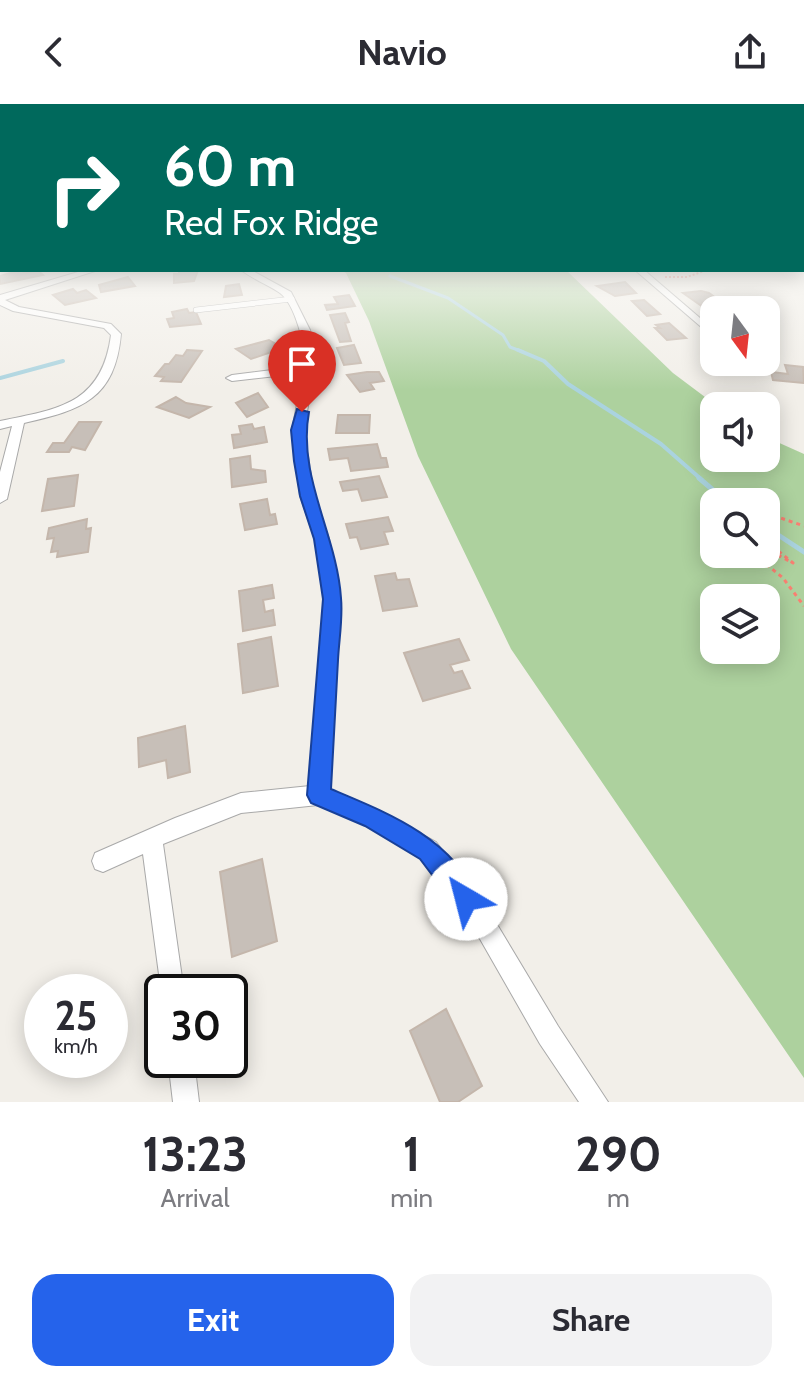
<!DOCTYPE html>
<style>
:root{--surface:#fff;--page:#f2f2f3;--text:#2b2b33;--muted:#7c7c81;--accent:#2563eb}
body{margin:0;font-family:Cabin,sans-serif;background:var(--page);color:var(--text);height:100vh;display:flex;flex-direction:column;font-size:30px;white-space:nowrap}
*{box-sizing:border-box;margin:0}
p{font-size:26px;color:var(--muted)}
.icon{flex:none;width:44px;height:44px;fill:none;stroke:currentColor;stroke-width:2;stroke-linecap:round;stroke-linejoin:round}
.map{position:relative;height:998px;overflow:hidden}
.sheet{display:flex;flex-direction:column;background:var(--surface);flex:1}
.sheet>*{flex:none}
.guide{position:absolute;left:0px;top:0px;width:804px;height:168px;box-shadow:0 4px 20px #0003;background:#00695c;color:#fff;overflow:hidden}
.needle{width:52px;rotate:165deg}
.buttons{position:absolute;left:700px;top:192px;display:grid;gap:16px}
.buttons a{display:grid;place-items:center;width:80px;height:80px;border-radius:16px;background:var(--surface);box-shadow:0 4px 20px #0003;font-size:40px}
.speed{position:absolute;left:24px;top:870px;display:flex;gap:16px;font-size:40px;font-weight:700;text-align:center}
.speed>*{display:grid;place-content:center;width:104px;height:104px;border-radius:50%;background:var(--surface);box-shadow:0 4px 20px #0003;line-height:1}
.speed small{font-size:20px;font-weight:400}
.speed .limit{border:4px solid #111;border-radius:12px;background:#fff;color:#111}
.pin{position:absolute;display:grid;place-items:center;width:68px;height:68px;color:#fff;margin:-82px -34px;border-radius:50% 50% 50% 0;rotate:-45deg;box-shadow:0 0 8px #0007}
.pin .icon{rotate:45deg}
.me{position:absolute;width:88px;margin:-44px;rotate:323deg;stroke-linejoin:round;filter:drop-shadow(0 0 6px #0008)}
.turn{display:flex;align-items:center;gap:28px;height:168px;padding:0 32px;font-size:36px}
.turn .icon{width:104px;height:104px;stroke-width:2.5}
.turn b{display:block;font-size:56px;line-height:68px}
.eta{display:flex;justify-content:space-evenly;align-items:center;height:136px;text-align:center}
.eta b{font-size:48px;font-weight:700;line-height:56px}
.primary-button{display:flex;gap:16px;margin-top:auto;padding:16px 32px}
.primary-button a{flex:1;height:92px;border-radius:24px;background:var(--accent);color:#fff;font-size:32px;font-weight:700;line-height:92px;text-align:center}
.primary-button a+a{background:var(--page);color:var(--text)}
header{display:flex;justify-content:space-between;align-items:center;height:104px;padding:0 32px;background:var(--surface);font-size:36px;font-weight:700}
.map>svg:first-child{display:block}
</style>
<header><svg class="icon" aria-label="back" viewBox="0 0 24 24"><path d="M15 5l-7 7 7 7"/></svg>Navio<svg class="icon" aria-label="share" viewBox="0 0 24 24"><path d="M12 15V3M7 8l5-5 5 5M5 13v7h14v-7"/></svg></header>
<div class="map">
<svg width="804" height="998" viewBox="0 0 804 998">
<rect width="100%" height="100%" fill="#f2efe9"/>
<path fill="#add19e" fill-rule="evenodd" d="M 341,166 L 566,166 L 673,269 L 717,302 L 714,302 L 714,354 L 766,354 L 766,333 L 804,350 L 804,974 L 511,545 L 418,352 L 369,217 L 346,169 ZM 714,398 L 766,398 L 766,450 L 714,450 ZM 714,494 L 766,494 L 766,546 L 714,546 Z"/>
<g fill="none" stroke-linecap="round" stroke-linejoin="round">
<path stroke="#aad3df" stroke-width="3" d="M 390,172 L 448,194 L 503,231 L 510,243 L 523,248"/>
<path stroke="#aad3df" stroke-width="4" d="M 518,246 L 544,257 L 568,280 L 661,340 L 702,376
M 0,274 L 63,257"/>
<path stroke="#aad3df" stroke-width="5" d="M 699,374 L 727,398
M 766,423 L 804,448"/>
</g>
<path fill="#c7bfb8" stroke="#c4b6ab" stroke-width="2" d="M 20,166 L 27,169 L 37,166 L 43,171 L 0,180 L 0,172 Z
M 179,166 L 198,166 L 194,177 L 174,179 L 174,170 L 179,170 Z
M 128,173 L 135,182 L 101,188 L 99,181 Z
M 625,178 L 636,189 L 615,192 L 597,182 Z
M 239,180 L 242,191 L 224,193 L 226,182 Z
M 73,185 L 77,189 L 86,186 L 96,194 L 65,201 L 53,191 Z
M 701,187 L 709,189 L 725,201 L 703,203 L 683,189 Z
M 349,191 L 355,202 L 327,206 L 325,201 L 338,200 L 334,193 Z
M 644,196 L 660,210 L 647,212 L 632,197 Z
M 187,205 L 189,209 L 196,208 L 201,220 L 170,223 L 167,215 L 174,214 L 172,208 Z
M 345,209 L 349,218 L 345,219 L 351,237 L 340,238 L 330,211 Z
M 669,219 L 686,234 L 667,236 L 655,224 L 660,224 L 656,221 Z
M 269,236 L 283,244 L 251,255 L 236,245 Z
M 354,241 L 361,259 L 344,261 L 337,244 Z
M 187,246 L 202,247 L 181,278 L 161,277 L 164,273 L 155,272 L 165,260 L 169,260 L 176,251 L 183,252 Z
M 785,261 L 803,263 L 804,279 L 773,276 L 771,268 L 788,270 Z
M 367,268 L 379,268 L 384,277 L 370,279 L 374,285 L 360,288 L 347,271 Z
M 258,289 L 268,303 L 247,313 L 236,299 Z
M 176,293 L 186,299 L 210,303 L 189,314 L 157,303 Z
M 338,311 L 370,311 L 369,329 L 336,329 Z
M 79,318 L 101,318 L 85,346 L 72,343 L 69,348 L 47,348 L 53,339 L 64,339 Z
M 252,320 L 254,325 L 264,323 L 267,338 L 234,344 L 232,331 L 241,330 L 239,322 Z
M 377,340 L 381,354 L 386,354 L 388,363 L 351,367 L 348,354 L 330,356 L 328,345 Z
M 250,352 L 251,365 L 265,367 L 266,378 L 232,383 L 230,355 Z
M 78,371 L 74,402 L 42,407 L 48,375 Z
M 379,372 L 387,393 L 362,397 L 358,385 L 343,387 L 340,378 Z
M 267,395 L 270,411 L 275,410 L 277,420 L 245,426 L 240,400 Z
M 388,413 L 393,427 L 384,428 L 388,440 L 361,445 L 357,433 L 350,434 L 346,420 Z
M 87,415 L 86,425 L 91,424 L 88,448 L 57,453 L 58,447 L 51,448 L 54,434 L 47,435 L 49,424 Z
M 395,469 L 397,476 L 409,475 L 417,502 L 383,507 L 375,472 Z
M 272,481 L 274,494 L 263,496 L 265,508 L 273,506 L 275,521 L 243,527 L 239,487 Z
M 271,533 L 278,582 L 243,589 L 238,540 Z
M 459,535 L 469,556 L 450,561 L 454,569 L 462,567 L 470,584 L 423,597 L 404,549 Z
M 185,622 L 190,668 L 168,674 L 166,656 L 139,663 L 138,634 Z
M 262,755 L 277,837 L 232,853 L 220,768 Z
M 446,905 L 482,982 L 458,998 L 440,998 L 410,927 Z"/>
<g fill="none" stroke-linecap="round" stroke-linejoin="round">
<defs>
<path id="service" d="M 196,206 L 292,195"/>
<path id="minor" d="M 85,166 L 98,166 L 5,196 L 19,203 L 111,220 L 121,230 C 115,295 82,306 24,319 L 7,395 L 0,399 L 0,368 L 12,322 L 0,325 L 0,317 C 59,305 102,300 111,231 L 104,224 L 13,207 L 0,201 L 0,191 Z
M 241,166 L 251,166 L 291,188 L 310,226 L 316,253 L 304,326 L 314,392 L 329,435 L 340,495 L 329,686 L 380,707 L 436,738 L 492,812 L 558,922 L 608,998 L 579,998 L 540,940 L 476,828 L 420,754 L 366,721 L 318,701 L 241,709 L 163,740 L 184,888 L 162,888 L 162,893 L 143,750 L 103,768 L 95,765 L 92,757 L 95,749 L 175,714 L 241,689 L 310,682 L 324,495 L 315,435 L 300,392 L 292,326 L 303,269 L 232,277 L 226,274 L 232,271 L 304,262 C 307,245 295,200 280,189 C 268,181 253,175 241,166 Z
M 635,166 L 644,166 L 714,226 L 714,234 Z
M 168,956 L 194,956 L 199,998 L 173,998 Z"/>
</defs>
<use href="#service" stroke="#a9a9a9" stroke-width="6"/>
<use href="#minor" stroke="#a9a9a9" stroke-width="2"/>
<path stroke="#fa8072" stroke-width="2" stroke-dasharray="2 2" stroke-linecap="butt" d="M 665,173 L 687,173 L 707,166"/>
<path stroke="#fa8072" stroke-width="3" stroke-dasharray="4 4" stroke-linecap="butt" d="M 766,409 L 804,422
M 766,437 L 793,459 L 766,445
M 754,450 L 783,474 L 804,502"/>
<use href="#service" stroke="#fff" stroke-width="5"/>
<use href="#minor" fill="#fff" fill-rule="evenodd"/>
</g>
<linearGradient id="sky" x2="0" y2="1"><stop stop-color="#8fc0e4"/><stop offset="0.51" stop-color="#f9f8f5"/><stop offset="1" stop-color="#f9f8f5" stop-opacity="0"/></linearGradient>
<rect width="804" height="286" fill="url(#sky)"/>
<path fill="#2563eb" stroke="#184099" stroke-width="2" d="M 297,305 L 309,308 C 297,372 337,431 341,494 C 343,514 339,536 338,556 C 336,599 333,642 331,685 C 388,709 453,734 478,795 L 475,804 L 466,808 L 457,804 L 420,755 L 365,722 L 311,699 L 307,691 L 323,495 L 314,435 L 300,392 L 294,357 L 291,326 Z"/>
</svg>
<div class="buttons">
<a><svg class="needle" viewBox="-14 -14 28 28"><path d="M0-13l5 13h-10z" fill="#e53935"/><path d="M0 13l5-13h-10z" fill="#7c7c81"/></svg></a>
<a><svg class="icon" aria-label="sound" viewBox="0 0 24 24"><path d="M4 9h4l5-4v14l-5-4H4zM17 9q2 3 0 6"/></svg></a>
<a><svg class="icon" aria-label="search" viewBox="0 0 24 24"><circle cx="10" cy="10" r="6"/><path d="M15 15l6 6"/></svg></a>
<a><svg class="icon" aria-label="layers" viewBox="0 0 24 24"><path d="M12 4l9 5-9 5-9-5zM3 14l9 5 9-5"/></svg></a>
</div>
<div class="speed"><div>25<small>km/h</small></div><div class="limit">30</div></div>
<div class="pin" style="left:302px;top:308px;background:#d93025"><svg class="icon" aria-label="arrive" viewBox="0 0 24 24"><path d="M6 21V4h12l-3 4 3 4H6"/></svg></div>
<svg class="me" style="left:466px;top:795px" viewBox="-20 -20 40 40"><circle r="19" fill="#fff"/><path d="M0-13L10 11 0 6-10 11z" fill="#2563eb"/></svg>
<div class="guide">
<div class="turn"><svg class="icon" aria-label="right" viewBox="0 0 24 24"><path d="M7 20v-9h11M14 6l5 5-5 5"/></svg><div><b>60 m</b>Red Fox Ridge</div></div>
</div>
</div>
<section class="sheet">
<div class="eta">
<div><b>13:23</b><p>Arrival</p></div>
<div><b>1</b><p>min</p></div>
<div><b>290</b><p>m</p></div>
</div>
<div class="primary-button"><a>Exit</a><a>Share</a></div>
</section>
